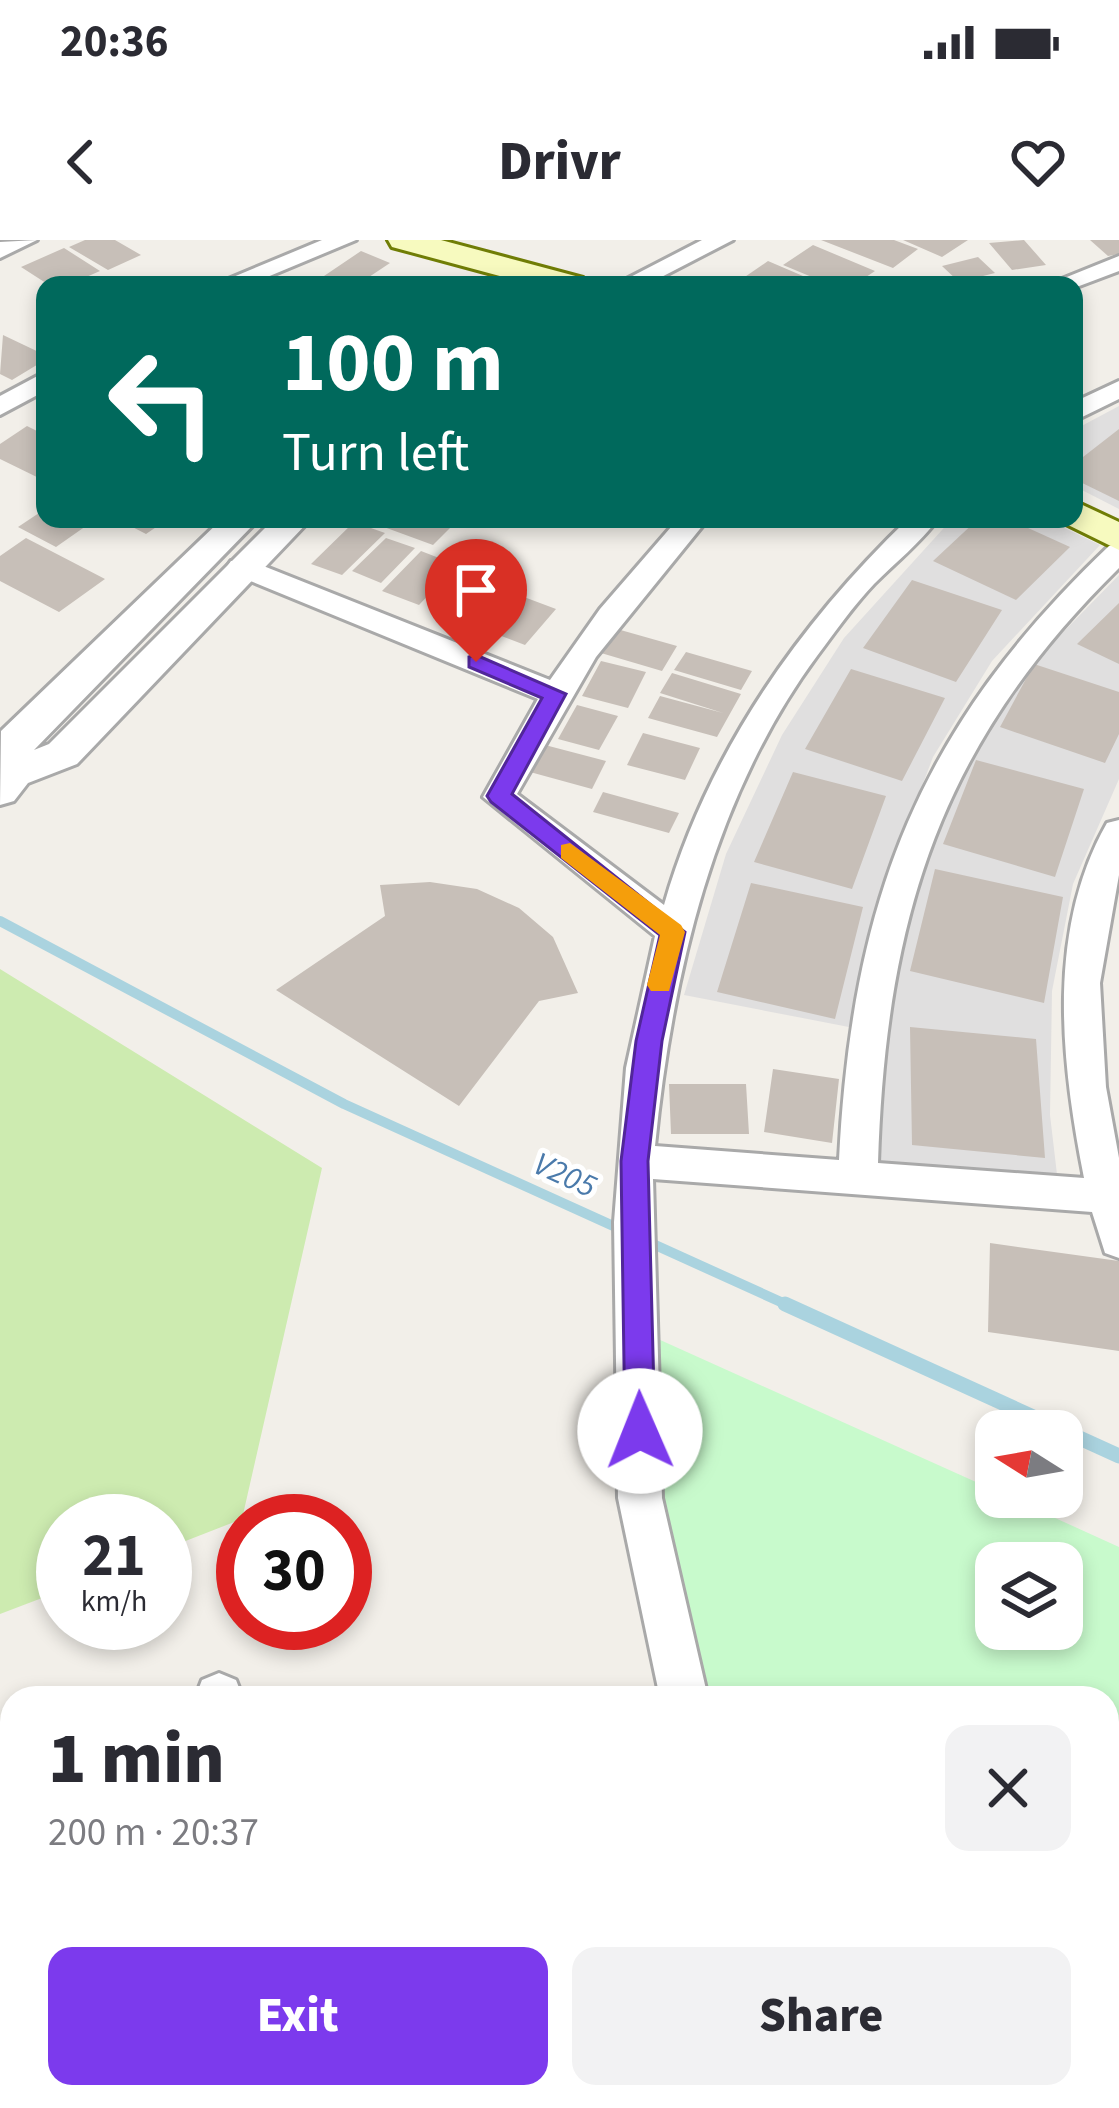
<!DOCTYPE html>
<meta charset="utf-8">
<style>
:root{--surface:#fff;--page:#f2f2f3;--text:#2b2b33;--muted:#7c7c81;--accent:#7c3aed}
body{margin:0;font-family:"Source Sans 3",sans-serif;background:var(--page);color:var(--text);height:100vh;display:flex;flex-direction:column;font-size:45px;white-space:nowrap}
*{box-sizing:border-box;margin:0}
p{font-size:39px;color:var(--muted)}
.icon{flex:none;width:66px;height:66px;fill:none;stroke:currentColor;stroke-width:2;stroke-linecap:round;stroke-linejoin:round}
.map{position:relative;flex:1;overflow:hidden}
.details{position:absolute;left:0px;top:1446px;width:1119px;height:423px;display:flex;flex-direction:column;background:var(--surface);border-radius:36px 36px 0 0;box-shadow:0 6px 18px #0003}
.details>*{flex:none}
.guide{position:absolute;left:36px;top:36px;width:1047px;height:252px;border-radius:24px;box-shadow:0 6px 18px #0003;background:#00695c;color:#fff;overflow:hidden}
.needle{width:78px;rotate:281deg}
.fabs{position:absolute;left:975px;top:1170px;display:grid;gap:24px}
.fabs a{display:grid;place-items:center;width:108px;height:108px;border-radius:24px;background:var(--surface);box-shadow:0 6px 18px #0003;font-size:60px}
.speed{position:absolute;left:36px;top:1254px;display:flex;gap:24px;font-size:60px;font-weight:700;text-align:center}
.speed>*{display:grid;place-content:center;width:156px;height:156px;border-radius:50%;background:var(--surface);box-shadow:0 6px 18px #0003;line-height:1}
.speed small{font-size:30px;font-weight:400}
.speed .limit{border:18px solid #d22;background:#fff;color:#111}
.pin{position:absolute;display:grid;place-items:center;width:102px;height:102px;color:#fff;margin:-123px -51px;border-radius:50% 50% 50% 0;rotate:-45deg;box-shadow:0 0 12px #0007}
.pin .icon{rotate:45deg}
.me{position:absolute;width:132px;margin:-66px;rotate:359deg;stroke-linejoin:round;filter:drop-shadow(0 0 9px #0008)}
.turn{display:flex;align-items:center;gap:42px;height:252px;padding:0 48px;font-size:54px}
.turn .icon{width:156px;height:156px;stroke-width:2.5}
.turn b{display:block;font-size:84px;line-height:102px}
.round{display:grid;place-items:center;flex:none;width:126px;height:126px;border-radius:24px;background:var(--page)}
.summary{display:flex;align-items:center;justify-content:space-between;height:204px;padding:0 48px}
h1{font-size:72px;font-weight:800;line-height:90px}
.action{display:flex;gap:24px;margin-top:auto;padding:24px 48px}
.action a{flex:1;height:138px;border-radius:24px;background:var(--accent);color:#fff;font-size:48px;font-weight:800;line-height:138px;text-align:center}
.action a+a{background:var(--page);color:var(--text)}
.status{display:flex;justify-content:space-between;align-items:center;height:84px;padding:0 60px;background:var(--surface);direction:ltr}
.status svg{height:33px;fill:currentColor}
header{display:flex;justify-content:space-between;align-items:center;height:156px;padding:0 48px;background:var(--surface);font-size:54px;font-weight:800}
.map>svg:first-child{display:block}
</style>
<div class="status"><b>20:36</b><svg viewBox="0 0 49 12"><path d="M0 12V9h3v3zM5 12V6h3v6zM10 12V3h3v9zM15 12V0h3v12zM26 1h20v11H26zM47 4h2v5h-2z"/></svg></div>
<header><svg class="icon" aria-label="back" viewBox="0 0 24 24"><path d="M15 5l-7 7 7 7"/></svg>Drivr<svg class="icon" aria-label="heart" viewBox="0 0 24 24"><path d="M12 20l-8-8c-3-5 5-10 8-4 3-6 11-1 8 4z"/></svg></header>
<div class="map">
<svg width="1119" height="1868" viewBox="0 0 1119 1868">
<rect width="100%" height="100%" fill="#f2efe9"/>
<path fill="#e0dfdf" d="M 1119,166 L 1119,269 L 1074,246 L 1074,190 Z
M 952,279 L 1046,279 L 1100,305 L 992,421 L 933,517 L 876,668 L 854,788 L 684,755 L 726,614 L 782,495 L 844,398 Z
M 1119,335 L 1119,539 L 1073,644 L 1052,751 L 1050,875 L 1058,943 L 875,925 L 894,720 L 927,606 L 973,508 L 1031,425 Z"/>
<path fill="#cdebb0" d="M 0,729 L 322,928 L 242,1279 L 165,1309 L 165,1281 L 63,1281 L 63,1350 L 0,1374 Z"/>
<path fill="#c8facc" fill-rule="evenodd" d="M 658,1099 L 996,1251 L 996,1257 L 1009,1257 L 1119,1307 L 1119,1511 L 1107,1518 L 1107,1458 L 707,1458 L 664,1290 ZM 996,1323 L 1062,1323 L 1062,1389 L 996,1389 Z
M 1119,1563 L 1119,1868 L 820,1868 L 814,1857 L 1107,1857 L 1107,1570 Z"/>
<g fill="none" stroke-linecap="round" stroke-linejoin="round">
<path stroke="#aad3df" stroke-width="10" d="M 0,681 L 344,864 L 792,1067"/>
<path stroke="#aad3df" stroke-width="15" d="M 785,1064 L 1119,1216"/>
</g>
<path fill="#c7bfb8" d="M 85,0 L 115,0 L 141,15 L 108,30 L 69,7 Z
M 821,0 L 894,0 L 918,9 L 893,28 Z
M 903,0 L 968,0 L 942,17 Z
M 1024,0 L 1046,25 L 1012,30 L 989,3 Z
M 1090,0 L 1119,0 L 1119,14 L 1108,16 Z
M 813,5 L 875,31 L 854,45 L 831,45 L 783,25 Z
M 64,8 L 100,31 L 68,45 L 49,45 L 21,27 Z
M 361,11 L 390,23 L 357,45 L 324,36 Z
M 978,17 L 995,33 L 959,42 L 942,26 Z
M 768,21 L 824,45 L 736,43 Z
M 3,95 L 45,115 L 45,120 L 12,140 L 0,134 Z
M 27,186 L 45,195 L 45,241 L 0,219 L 0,204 Z
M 1119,189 L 1119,261 L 1074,239 L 1074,224 Z
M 45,269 L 45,279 L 96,279 L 56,307 L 18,287 Z
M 117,279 L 168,279 L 146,294 Z
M 377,279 L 459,279 L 433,305 L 373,283 Z
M 978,279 L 1008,279 L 1070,307 L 1016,360 L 933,321 Z
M 354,282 L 385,293 L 342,335 L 311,324 Z
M 26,298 L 105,339 L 59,372 L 0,341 L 0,316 Z
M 386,298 L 415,308 L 381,343 L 352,331 Z
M 421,311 L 457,325 L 419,365 L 382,351 Z
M 465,335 L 556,369 L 525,405 L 432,370 Z
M 912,340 L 1002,370 L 956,442 L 863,408 Z
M 1119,363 L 1119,424 L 1077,404 Z
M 617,389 L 677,406 L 662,431 L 601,413 Z
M 686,412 L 752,431 L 741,450 L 674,430 Z
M 601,421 L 646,432 L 628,468 L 582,456 Z
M 1034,424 L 1119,452 L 1119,494 L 1105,523 L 1000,487 Z
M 851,429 L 945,458 L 902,541 L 805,509 Z
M 672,433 L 741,454 L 717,497 L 648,478 L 660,456 L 723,473 L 660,453 Z
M 577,465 L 618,476 L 599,510 L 558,499 Z
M 643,493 L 700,508 L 685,540 L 627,525 Z
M 545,505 L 606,521 L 592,549 L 530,532 Z
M 976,520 L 1084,549 L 1055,637 L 943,604 Z
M 793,532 L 886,556 L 852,649 L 754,622 Z
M 603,552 L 679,573 L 669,593 L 593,572 Z
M 935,629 L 1063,657 L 1044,763 L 910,731 Z
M 430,642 L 477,649 L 519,668 L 553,697 L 578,753 L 539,761 L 459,866 L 276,750 L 385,676 L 380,645 Z
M 751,643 L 863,667 L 835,779 L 717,752 Z
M 910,787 L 1036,799 L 1045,918 L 912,905 Z
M 773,829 L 839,839 L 832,903 L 764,892 Z
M 669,844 L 746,844 L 749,894 L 671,894 Z
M 990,1003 L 1119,1021 L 1119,1111 L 988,1092 Z
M 12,1538 L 12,1609 L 9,1609 L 0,1542 Z
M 12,1650 L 12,1774 L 0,1778 L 0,1655 Z
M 12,1810 L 12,1857 L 94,1857 L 96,1868 L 0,1868 L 0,1816 Z"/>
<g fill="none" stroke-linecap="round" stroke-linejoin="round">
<defs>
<path id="minor" d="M 37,0 L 0,18 L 0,2 Z
M 322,0 L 356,0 L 248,45 L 214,45 Z
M 702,0 L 733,0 L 646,45 L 615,45 Z
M 1119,16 L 1119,31 L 1074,48 L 1047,45 Z
M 45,132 L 45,151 L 0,175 L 0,156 Z
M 1119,141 L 1119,159 L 1074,181 L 1074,162 Z
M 678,279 L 708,279 L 596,417 L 517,554 L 664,665 C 707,515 797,386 908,279 L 938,279 C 920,303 895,323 874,344 C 853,366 835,392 817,416 C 713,557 672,735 655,906 L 839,920 C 852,659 919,487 1109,306 L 1119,303 L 1119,328 C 940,504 886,676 878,923 L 1084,938 C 1061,822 1046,690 1107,583 L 1119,580 L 1119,635 L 1100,743 L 1106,847 L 1119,918 L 1119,1018 L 1105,1013 L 1092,972 L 653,939 L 662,1258 L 708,1458 L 660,1458 L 618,1258 L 614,982 L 626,828 L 655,696 L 483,557 L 538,459 L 231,333 L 227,327 L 231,321 L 251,321 L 550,440 L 600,369 Z
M 219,1433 L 236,1440 L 243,1458 L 195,1458 L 202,1440 Z
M 1119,1514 L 1119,1565 L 1107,1570 L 1107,1518 Z
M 240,1857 L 294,1857 L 295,1868 L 241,1868 Z
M 520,1857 L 589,1857 L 585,1868 L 516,1868 Z
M 763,1857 L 819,1857 L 823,1868 L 767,1868 Z"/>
<path id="tertiary" d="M 222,279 L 259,279 L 34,510 L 49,504 L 274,279 L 311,279 L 77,524 L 28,543 L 14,561 L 0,565 L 1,491 Z"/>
<path id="secondary" d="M 388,0 L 441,0 L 583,38 L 588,45 L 533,45 L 392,7 Z
M 1074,261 L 1119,282 L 1119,310 L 1060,281 L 1074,279 Z"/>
</defs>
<use href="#minor" stroke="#a9a9a9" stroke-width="6"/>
<use href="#tertiary" stroke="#a9a9a9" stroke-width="6"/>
<use href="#secondary" stroke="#707d05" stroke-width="6"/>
<use href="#minor" fill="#fff" fill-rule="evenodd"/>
<use href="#tertiary" fill="#fff" fill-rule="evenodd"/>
<use href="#secondary" fill="#f7fabf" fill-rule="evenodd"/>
</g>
<path fill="#7c3aed" stroke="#51269a" stroke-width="3" d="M 476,415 L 566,454 L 512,554 L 685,692 L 662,801 L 648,921 L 655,1191 L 651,1201 L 640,1205 L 629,1201 L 625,1191 L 621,921 L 636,801 L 660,695 L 491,562 L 487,556 L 542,458 L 469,427 L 469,417 Z"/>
<path fill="#f59e0b" d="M 570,603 L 681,685 L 685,692 L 669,751 L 651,751 L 647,745 L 660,695 L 561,618 L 561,605 Z"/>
<g text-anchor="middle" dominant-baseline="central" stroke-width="10" stroke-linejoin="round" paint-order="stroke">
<g font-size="33" font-style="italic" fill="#4a7aab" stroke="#fff">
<text transform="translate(565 935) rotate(24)">V205</text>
</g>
</g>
</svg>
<div class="fabs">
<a><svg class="needle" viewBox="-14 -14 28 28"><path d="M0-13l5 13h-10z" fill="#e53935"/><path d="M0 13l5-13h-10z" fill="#7c7c81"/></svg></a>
<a><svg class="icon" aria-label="layers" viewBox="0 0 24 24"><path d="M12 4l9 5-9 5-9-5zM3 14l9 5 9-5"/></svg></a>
</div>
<div class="speed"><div>21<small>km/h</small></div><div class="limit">30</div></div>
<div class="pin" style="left:476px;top:422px;background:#d93025"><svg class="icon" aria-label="arrive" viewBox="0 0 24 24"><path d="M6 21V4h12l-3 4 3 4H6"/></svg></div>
<svg class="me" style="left:640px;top:1191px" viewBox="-20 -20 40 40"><circle r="19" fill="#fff"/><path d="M0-13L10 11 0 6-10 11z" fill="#7c3aed"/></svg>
<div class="guide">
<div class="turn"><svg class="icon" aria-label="left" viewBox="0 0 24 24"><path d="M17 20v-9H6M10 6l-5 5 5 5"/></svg><div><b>100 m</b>Turn left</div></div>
</div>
<section class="details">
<div class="summary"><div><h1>1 min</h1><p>200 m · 20:37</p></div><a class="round"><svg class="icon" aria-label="close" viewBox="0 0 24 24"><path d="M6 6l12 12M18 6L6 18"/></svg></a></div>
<div class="action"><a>Exit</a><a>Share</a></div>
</section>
</div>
